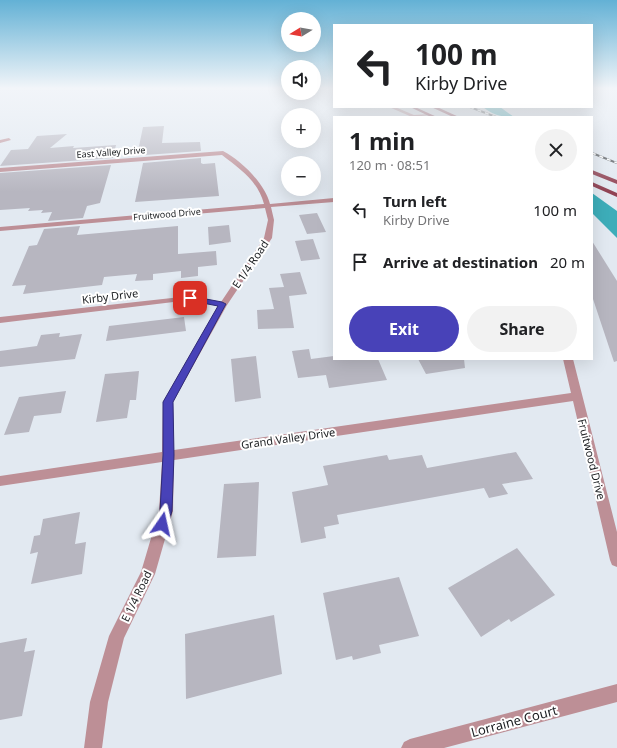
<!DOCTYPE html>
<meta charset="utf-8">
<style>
:root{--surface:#fff;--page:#f2f2f2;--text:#202124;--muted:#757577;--accent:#4842b8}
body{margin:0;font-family:"Noto Sans",sans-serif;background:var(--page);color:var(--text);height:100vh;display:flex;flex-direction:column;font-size:15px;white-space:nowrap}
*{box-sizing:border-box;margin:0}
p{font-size:13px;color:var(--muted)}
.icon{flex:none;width:22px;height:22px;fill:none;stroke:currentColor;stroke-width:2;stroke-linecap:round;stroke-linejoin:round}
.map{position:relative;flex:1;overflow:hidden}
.drawer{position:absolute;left:333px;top:116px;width:260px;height:244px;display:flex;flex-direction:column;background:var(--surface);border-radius:0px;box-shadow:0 4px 16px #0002}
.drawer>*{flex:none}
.hud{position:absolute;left:333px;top:24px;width:260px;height:84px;border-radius:0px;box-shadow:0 4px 16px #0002;background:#fff;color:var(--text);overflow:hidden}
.needle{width:26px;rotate:259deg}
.fabs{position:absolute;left:281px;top:12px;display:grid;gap:8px}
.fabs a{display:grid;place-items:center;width:40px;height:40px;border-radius:50%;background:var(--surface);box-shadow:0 4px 16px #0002;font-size:20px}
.pin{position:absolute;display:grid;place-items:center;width:34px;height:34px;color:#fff;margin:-17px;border-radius:8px;box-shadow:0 2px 6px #0006}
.me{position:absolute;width:44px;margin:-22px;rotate:11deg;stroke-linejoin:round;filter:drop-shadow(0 0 3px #0008)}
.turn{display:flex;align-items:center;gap:14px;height:84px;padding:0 16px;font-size:18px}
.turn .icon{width:52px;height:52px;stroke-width:2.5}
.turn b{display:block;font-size:28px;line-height:34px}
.round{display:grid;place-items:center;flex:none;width:42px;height:42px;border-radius:21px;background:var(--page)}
.summary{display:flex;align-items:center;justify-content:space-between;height:68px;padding:0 16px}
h1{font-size:24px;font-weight:700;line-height:30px}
.primary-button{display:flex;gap:8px;margin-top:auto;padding:8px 16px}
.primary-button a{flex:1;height:46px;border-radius:24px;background:var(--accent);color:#fff;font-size:16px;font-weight:700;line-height:46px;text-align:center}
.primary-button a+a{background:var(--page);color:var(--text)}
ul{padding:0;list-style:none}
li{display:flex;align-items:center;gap:12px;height:52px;padding:0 16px}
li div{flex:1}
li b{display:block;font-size:15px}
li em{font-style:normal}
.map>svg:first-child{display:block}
</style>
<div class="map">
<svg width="617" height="748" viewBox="0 0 617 748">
<rect width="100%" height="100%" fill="#e2e9f1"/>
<path fill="#3dadb9" d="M 483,107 L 500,107 L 514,117 C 501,117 493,115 483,107 Z
M 592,193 L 617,211 L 617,238 L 592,213 Z"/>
<path fill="#b7b6c0" d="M 164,126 L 162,143 L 200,142 L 201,151 L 145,155 L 146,151 L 138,151 L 143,127 Z
M 67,134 L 50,148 L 74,146 L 73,148 L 116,145 L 113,158 L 0,166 L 11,150 L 28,149 L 37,136 Z
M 201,158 L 201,163 L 203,164 L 215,163 L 219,196 L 135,202 L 143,163 Z
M 111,165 L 100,203 L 87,206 L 83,218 L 48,221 L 52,212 L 41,213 L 43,210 L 28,211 L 30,208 L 0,210 L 0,173 Z
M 317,213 L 326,232 L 307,234 L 299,215 Z
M 229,225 L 231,242 L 209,245 L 208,227 Z
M 80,226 L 77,235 L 178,226 L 178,254 L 216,251 L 217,265 L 198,267 L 198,276 L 181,278 L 181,271 L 153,274 L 153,280 L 135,281 L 137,274 L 104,277 L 102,285 L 23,294 L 26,285 L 12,286 L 29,246 L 37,245 L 44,229 Z
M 313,239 L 320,259 L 301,261 L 295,241 Z
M 592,241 L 617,281 L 617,361 L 614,362 L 592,296 Z
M 300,272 L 307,294 L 289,296 L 294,328 L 258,329 L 257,310 L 274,309 L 269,288 L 284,287 L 280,274 Z
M 184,317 L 186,331 L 106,341 L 109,326 Z
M 60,333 L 59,337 L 82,334 L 75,359 L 0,367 L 0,351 L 37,346 L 41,335 Z
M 309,349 L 311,359 L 334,356 L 334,359 L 378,359 L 387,380 L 329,388 L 326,375 L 298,378 L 292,351 Z
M 256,356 L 261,398 L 235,402 L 231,359 Z
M 418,359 L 464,359 L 465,368 L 426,374 Z
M 139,371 L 136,400 L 130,400 L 127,418 L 96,422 L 105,374 Z
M 66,391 L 61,413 L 34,416 L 29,432 L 4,435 L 19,397 Z
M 516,452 L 533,479 L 502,484 L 508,494 L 489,498 L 484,488 L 337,515 L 339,524 L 324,527 L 326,538 L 301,543 L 292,492 L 328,485 L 323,466 L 387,455 L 389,460 L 422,455 L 427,468 Z
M 259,482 L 256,556 L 217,558 L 224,484 Z
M 80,512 L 75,544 L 86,542 L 82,574 L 31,584 L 38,552 L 30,554 L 34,536 L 40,535 L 43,519 Z
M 517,548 L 555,595 L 511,622 L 509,619 L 481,637 L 448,588 Z
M 399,577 L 419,636 L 379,645 L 381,653 L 353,660 L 352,656 L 336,660 L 323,593 Z
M 274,615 L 282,674 L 186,699 L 185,634 Z
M 27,638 L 24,652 L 35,650 L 22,716 L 0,720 L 0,643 Z"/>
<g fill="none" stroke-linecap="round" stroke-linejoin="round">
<path fill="#bd8f96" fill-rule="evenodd" d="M 389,107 L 395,107 L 414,115 L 429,114 L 431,115 L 412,117 Z
M 9,138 L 11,140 L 0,143 L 0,140 Z
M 223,151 C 241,160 265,184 270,204 L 334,198 L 334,202 L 271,207 L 274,220 L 272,238 L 227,305 L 173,402 L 174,450 L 571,393 L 563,359 L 573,359 L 617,532 L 617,567 L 612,565 L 610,560 L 573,401 L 174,460 L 173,511 L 155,574 L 124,638 L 108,702 L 102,748 L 84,748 L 90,702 L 109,636 L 141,572 L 159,511 L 162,462 L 0,486 L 0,476 L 162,452 L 163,402 L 218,306 L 190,300 L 0,323 L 0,317 L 190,296 L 221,302 L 264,238 L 268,220 L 265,208 L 0,231 L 0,227 L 264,204 C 258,181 240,169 222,155 L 0,172 L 0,168 Z
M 617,684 L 617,702 L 444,748 L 401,748 L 404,742 L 410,739 Z"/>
<path fill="#904253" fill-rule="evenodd" d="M 410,107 L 415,107 L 437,117 L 431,117 Z
M 431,107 L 437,107 L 459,117 L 453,117 Z
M 592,170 L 617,180 L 617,184 L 592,174 Z
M 592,182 L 617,193 L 617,197 L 592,186 Z"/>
<defs>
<path id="rail" d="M 470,107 L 496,117
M 592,153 L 617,163"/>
</defs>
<use href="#rail" stroke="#4c5054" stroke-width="2"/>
<use href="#rail" stroke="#fff" stroke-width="1.5" stroke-dasharray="4" stroke-linecap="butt"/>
</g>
<linearGradient id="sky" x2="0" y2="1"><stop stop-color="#63b1d5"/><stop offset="0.46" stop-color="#f2f5f9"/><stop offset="1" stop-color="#f2f5f9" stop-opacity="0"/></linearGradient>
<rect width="617" height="192" fill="url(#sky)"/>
<path fill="#4842b8" stroke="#2f2b78" d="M 190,296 L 222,302 L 226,304 L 173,402 L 174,455 L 172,511 L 167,528 L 162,529 L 158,528 L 156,524 L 160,511 L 163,455 L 163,402 L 218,306 L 187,300 L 186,298 Z"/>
<g text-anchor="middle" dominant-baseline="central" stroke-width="4" stroke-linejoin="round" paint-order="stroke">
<g font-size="9" fill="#1b1e21" stroke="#fff">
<text transform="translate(111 152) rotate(-4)">East Valley Drive</text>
<text transform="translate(167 214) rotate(-5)">Fruitwood Drive</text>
</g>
<g font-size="11" fill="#1b1e21" stroke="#fff">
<text transform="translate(250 264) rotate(-56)">E 1/4 Road</text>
<text transform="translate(110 296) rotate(-7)">Kirby Drive</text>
<text transform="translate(288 438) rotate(-8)">Grand Valley Drive</text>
<text transform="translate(592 459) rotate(76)">Fruitwood Drive</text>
<text transform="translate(136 596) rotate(-64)">E 1/4 Road</text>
</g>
<g font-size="13" fill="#1b1e21" stroke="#fff">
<text transform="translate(514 721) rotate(-15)">Lorraine Court</text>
</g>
</g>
</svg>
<div class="fabs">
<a><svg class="needle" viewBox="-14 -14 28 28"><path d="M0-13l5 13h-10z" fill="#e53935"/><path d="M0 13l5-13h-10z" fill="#757577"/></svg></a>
<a><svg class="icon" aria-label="sound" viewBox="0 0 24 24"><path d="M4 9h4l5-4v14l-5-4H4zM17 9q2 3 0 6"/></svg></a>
<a>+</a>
<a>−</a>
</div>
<div class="pin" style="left:190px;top:298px;background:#d93025"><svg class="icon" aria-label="arrive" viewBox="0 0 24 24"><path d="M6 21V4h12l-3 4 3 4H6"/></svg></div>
<svg class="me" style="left:162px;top:524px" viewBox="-20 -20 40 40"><path d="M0-17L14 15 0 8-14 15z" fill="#4842b8" stroke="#fff" stroke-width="4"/></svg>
<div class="hud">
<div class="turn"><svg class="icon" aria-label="left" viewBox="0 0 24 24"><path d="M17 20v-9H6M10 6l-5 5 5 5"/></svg><div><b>100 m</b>Kirby Drive</div></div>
</div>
<section class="drawer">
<div class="summary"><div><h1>1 min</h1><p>120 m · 08:51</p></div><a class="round"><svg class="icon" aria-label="close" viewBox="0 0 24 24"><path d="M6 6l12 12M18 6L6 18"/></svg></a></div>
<ul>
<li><svg class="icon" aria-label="left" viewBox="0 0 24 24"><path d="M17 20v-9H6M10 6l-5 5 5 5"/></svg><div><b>Turn left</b><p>Kirby Drive</p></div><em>100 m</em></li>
<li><svg class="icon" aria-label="arrive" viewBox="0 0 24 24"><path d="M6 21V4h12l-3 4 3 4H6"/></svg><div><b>Arrive at destination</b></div><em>20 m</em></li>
</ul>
<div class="primary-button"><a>Exit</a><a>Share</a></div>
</section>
</div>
